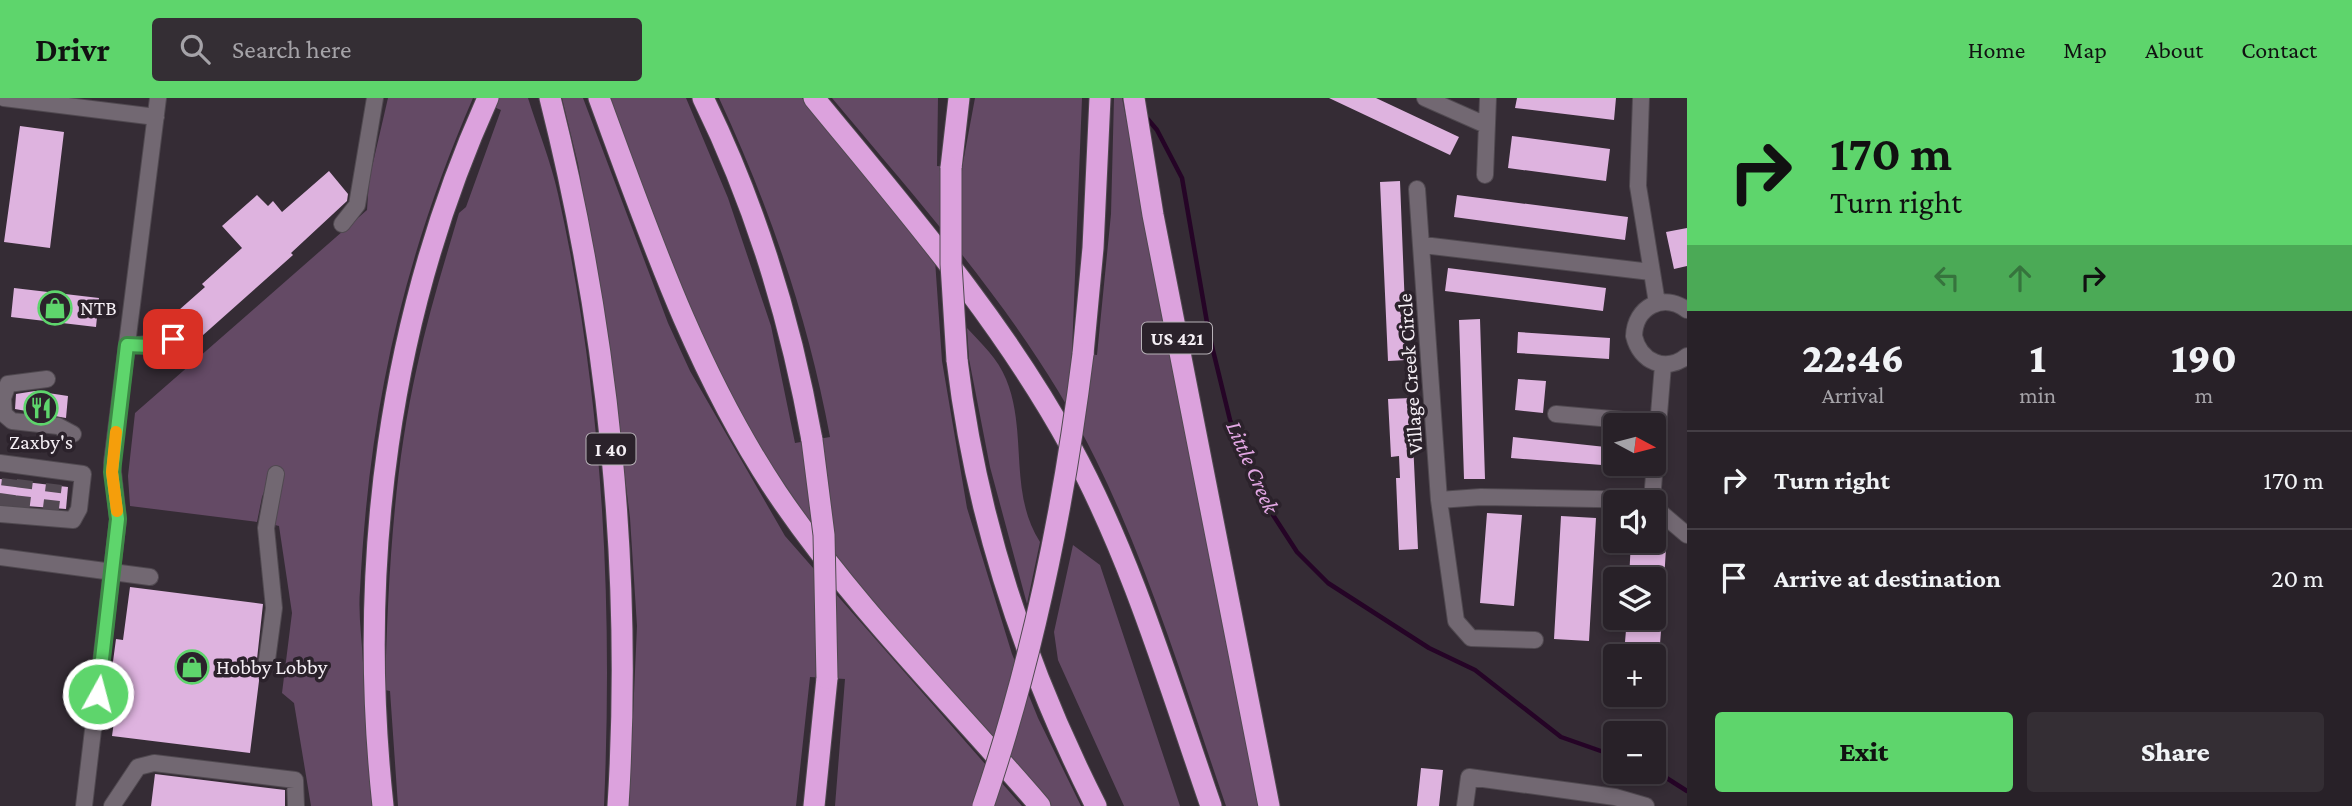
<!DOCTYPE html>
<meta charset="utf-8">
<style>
:root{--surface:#282128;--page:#342e34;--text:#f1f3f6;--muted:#a5a3a8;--line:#443e45;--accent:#5ed56c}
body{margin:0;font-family:"Crimson Pro",serif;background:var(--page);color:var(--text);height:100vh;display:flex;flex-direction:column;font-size:26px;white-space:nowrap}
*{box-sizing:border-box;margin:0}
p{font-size:23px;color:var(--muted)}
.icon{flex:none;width:38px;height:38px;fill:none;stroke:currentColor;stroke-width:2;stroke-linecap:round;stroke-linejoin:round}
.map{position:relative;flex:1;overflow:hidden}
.side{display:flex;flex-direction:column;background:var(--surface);width:665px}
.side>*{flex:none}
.top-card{background:#5ed56c;color:#111;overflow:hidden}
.needle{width:46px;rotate:97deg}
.buttons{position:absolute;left:1603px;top:315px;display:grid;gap:14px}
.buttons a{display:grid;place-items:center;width:63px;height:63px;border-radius:7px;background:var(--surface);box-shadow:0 4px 10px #0003,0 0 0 2px var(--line);font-size:35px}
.pin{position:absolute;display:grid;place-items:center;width:60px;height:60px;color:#fff;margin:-30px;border-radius:14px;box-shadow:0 4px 10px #0006}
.me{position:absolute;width:77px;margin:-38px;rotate:7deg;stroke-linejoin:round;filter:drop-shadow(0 0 5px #0008)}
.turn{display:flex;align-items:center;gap:24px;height:147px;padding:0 28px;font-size:32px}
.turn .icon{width:91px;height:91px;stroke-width:2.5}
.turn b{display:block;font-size:49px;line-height:60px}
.lanes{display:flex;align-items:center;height:66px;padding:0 28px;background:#0003;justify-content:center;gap:35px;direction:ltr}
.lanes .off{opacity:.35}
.eta{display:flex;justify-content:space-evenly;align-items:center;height:119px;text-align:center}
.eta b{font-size:42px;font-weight:800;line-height:49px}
.primary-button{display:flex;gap:14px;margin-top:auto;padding:14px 28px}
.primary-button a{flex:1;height:80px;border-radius:7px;background:var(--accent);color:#111;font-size:28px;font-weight:800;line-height:80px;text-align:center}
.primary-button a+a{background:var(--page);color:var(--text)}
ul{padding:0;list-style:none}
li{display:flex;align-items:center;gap:21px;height:98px;padding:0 28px;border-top:2px solid var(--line)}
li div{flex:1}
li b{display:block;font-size:26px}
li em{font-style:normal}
header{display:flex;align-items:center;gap:42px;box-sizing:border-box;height:98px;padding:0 35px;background:var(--accent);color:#111}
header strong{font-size:33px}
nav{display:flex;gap:38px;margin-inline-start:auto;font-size:24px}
.search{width:490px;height:63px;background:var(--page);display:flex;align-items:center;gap:18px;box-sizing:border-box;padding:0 24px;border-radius:7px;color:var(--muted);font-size:26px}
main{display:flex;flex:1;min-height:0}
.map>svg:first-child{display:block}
</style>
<header>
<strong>Drivr</strong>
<div class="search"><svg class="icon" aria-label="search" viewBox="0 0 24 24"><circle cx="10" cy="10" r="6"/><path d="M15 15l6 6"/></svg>Search here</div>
<nav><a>Home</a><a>Map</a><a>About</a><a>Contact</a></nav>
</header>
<main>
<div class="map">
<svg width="1687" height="708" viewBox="0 0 1687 708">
<rect width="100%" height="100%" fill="#352c35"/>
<path fill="#644a65" d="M 388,0 L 473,0 C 402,164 369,313 360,492 C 358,516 362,541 363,565 C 365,613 367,661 372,708 L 311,708 L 294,605 L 282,595 L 292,515 L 279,428 L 275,427 L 282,371 L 273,370 L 262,399 L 257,424 L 130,408 L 128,378 L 135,315 L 367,112 L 369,82 Z
M 473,0 L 528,0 C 538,32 551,64 558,96 C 603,296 613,504 604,708 L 398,708 L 390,593 L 385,592 C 388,484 393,375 417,269 C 428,217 444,166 459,115 L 466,109 L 501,12 Z
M 562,0 L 583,0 L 668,225 L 690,273 L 785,438 L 1022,708 L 835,708 L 845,581 L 810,579 L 796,708 L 629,708 L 637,528 L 630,420 L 606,226 L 578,66 Z
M 610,0 L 686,0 L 728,100 L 771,228 L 795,345 L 830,339 C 808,220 770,110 719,0 L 802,0 L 935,162 L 942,263 L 967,410 L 1012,556 L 1038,620 L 1081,708 L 1050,708 C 969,610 878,520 803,417 C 712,293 662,143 610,0 Z
M 832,0 L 938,0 L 937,68 L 962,70 L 975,0 L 1082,0 L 1072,254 L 1097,257 L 1111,116 L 1114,0 L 1122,0 L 1264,708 L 1226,708 C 1186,592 1150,472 1096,362 C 1030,227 927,114 832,0 Z
M 967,230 C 982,246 998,261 1006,281 C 1028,334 1008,394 1040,444 L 1027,506 L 990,369 L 969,261 Z
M 1073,447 L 1100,467 L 1180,708 L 1124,708 L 1058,562 L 1054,534 Z"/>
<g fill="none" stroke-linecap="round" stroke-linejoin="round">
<path stroke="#250426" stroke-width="4.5" d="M 1146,19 L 1157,32 L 1182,80 L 1209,236 L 1230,322 L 1262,400 L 1297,454 L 1328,485 L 1429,550 L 1475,572 L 1561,639 L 1615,658
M 1654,672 L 1687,693"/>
</g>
<path fill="#deb3df" d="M 1329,0 L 1376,0 L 1459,39 L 1450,57 Z
M 1517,0 L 1616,0 L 1614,22 L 1515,10 Z
M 20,28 L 64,34 L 50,150 L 4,144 Z
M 1512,38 L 1610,51 L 1606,83 L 1508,70 Z
M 329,73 L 348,96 L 347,103 L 291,155 L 293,157 L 202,238 L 179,212 L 205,189 L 202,186 L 242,150 L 222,128 L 257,97 L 268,108 L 273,103 L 282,114 Z
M 1400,83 L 1407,262 L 1388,263 L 1380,84 Z
M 1457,97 L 1628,119 L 1625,142 L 1454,119 Z
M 1687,130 L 1687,168 L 1674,171 L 1666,134 Z
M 1448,170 L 1606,190 L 1603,213 L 1445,193 Z
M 14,190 L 99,200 L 96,229 L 11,219 Z
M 1480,221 L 1485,381 L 1464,381 L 1459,222 Z
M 1518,234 L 1610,240 L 1609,261 L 1517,255 Z
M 1518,281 L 1546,283 L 1543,315 L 1515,312 Z
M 35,293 L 68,298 L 66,320 L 15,311 L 16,296 Z
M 1411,300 L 1418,451 L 1399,452 L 1396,380 L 1400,380 L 1399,358 L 1391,359 L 1388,301 Z
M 1513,339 L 1615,350 L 1615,368 L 1511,360 Z
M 0,381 L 68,389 L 66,411 L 0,406 Z
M 1487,415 L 1522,417 L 1514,508 L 1480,505 Z
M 1561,418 L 1596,420 L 1589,543 L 1554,541 Z
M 1654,426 L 1667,434 L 1662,515 L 1654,514 L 1654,481 L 1629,481 L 1631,443 L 1654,443 Z
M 130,489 L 263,506 L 257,561 L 261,571 L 270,572 L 270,576 L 260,575 L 250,655 L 112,638 L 119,587 L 110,586 L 116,541 L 123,542 Z
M 1627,520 L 1662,520 L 1660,546 L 1625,544 Z
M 1421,670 L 1443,672 L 1439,708 L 1417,708 Z
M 155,676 L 285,692 L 285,708 L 151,708 Z"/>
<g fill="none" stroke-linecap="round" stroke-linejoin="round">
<path stroke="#524952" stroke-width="16" stroke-dasharray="16 8" stroke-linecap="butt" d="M 6,412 L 10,381
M 21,414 L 25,382
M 50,418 L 54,386"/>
<defs>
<path id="minor" d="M 4,0 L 156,19
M 1425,0 L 1486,27
M 1641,0 L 1638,88 L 1657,205
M 1485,77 L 1488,0
M 1417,91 L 1439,402 L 1456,523 L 1471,540 L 1535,542
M 342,126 L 357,107 L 375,0
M 1423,147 L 1651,174
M 1687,212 C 1663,194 1635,209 1634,238 C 1640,264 1666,275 1687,258
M 127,247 C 150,249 169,236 190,247
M 47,281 L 8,286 L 3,300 L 4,316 L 12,323 L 58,328 L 73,336
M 1556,316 L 1657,325
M 0,365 L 83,376 L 79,411 L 73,422 L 0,416
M 1439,402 L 1481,399 L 1652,402 L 1663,267
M 1654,409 L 1687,437
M 0,459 L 150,479
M 267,562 L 274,510 L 266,430 L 276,376
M 84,708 L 118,421 L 112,365 L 158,0
M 112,708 L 138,669 L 154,665 L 295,682 L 296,708
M 1465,708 L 1469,679 L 1615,699 L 1646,708"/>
<path id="highway" d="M 550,0 C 608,230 633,471 618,708
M 599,0 C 649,136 696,274 777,395 C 854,509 951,604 1040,708
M 703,0 C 756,108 791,224 812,342
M 814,0 C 906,112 1001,221 1071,349 C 1132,461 1169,587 1211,708
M 1134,0 L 1153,117 L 1269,708
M 951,70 L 959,0
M 1083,256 L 1093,150 L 1100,0
M 957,262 C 976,420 1024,566 1096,708
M 383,708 C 357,468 388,221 488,0
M 814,708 L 827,580"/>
</defs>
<use href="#minor" stroke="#504950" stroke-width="18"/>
<use href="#highway" stroke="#504950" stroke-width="23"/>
<use href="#minor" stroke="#726872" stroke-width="16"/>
<use href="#highway" stroke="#dca2dd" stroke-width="21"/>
<defs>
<path id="highway-bridge" d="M 951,70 L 951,166 L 957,262
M 812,342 L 824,437 L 827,580
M 983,708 C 1033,561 1064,409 1083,256"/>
</defs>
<use href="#highway-bridge" stroke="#504950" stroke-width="23" stroke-linecap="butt"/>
<use href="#highway-bridge" stroke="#dca2dd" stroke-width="21"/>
</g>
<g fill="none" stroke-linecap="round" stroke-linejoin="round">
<defs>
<path id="route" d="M 98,596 L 118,421 L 112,374 L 127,247 L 150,248 L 173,241"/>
</defs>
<use href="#route" stroke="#3d8a46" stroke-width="18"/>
<use href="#route" stroke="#5ed56c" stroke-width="12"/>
<path stroke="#f59e0b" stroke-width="12" d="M 116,334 L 112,374 L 117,413"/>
</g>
<defs>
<symbol id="shop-ring" viewBox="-11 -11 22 22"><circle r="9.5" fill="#2b222b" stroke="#5ed56c" stroke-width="1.5"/><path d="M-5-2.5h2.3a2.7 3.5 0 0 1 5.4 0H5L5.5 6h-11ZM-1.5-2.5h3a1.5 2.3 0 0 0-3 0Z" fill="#5ed56c"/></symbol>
<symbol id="restaurant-ring" viewBox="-11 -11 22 22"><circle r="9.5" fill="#2b222b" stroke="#5ed56c" stroke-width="1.5"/><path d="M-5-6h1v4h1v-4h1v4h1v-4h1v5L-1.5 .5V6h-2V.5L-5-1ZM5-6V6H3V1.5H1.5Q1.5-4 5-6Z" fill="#5ed56c"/></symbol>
</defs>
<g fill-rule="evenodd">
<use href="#shop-ring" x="36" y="191" width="38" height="38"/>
<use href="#restaurant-ring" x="22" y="291" width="38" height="38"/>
<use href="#shop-ring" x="173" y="550" width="38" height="38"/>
</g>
<g text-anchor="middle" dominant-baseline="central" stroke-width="7" stroke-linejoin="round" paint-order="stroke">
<g fill="#2b222b" stroke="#b8b2b8" stroke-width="2">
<rect x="1142" y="224.5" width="70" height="31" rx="5"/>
<rect x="586.5" y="335.5" width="49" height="31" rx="5"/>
</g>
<g font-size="19" font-weight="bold" fill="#f5eff5">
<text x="1177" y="240">US 421</text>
<text x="611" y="351">I 40</text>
</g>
<g font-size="21" fill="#f5eff5" stroke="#2b222b" text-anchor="start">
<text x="80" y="210">NTB</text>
<text x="41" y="344" text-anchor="middle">Zaxby's</text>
<text x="216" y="569">Hobby Lobby</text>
</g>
<g font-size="21" fill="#f5eff5" stroke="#2b222b">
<text transform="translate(1410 276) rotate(-94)">Village Creek Circle</text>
</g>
<g font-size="23" font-style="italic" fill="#e3a7e4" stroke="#2b222b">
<text transform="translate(1253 369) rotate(66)">Little Creek</text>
</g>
</g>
</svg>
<div class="buttons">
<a><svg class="needle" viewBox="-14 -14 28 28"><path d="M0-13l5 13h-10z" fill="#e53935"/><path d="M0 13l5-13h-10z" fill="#a5a3a8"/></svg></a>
<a><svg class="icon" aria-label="sound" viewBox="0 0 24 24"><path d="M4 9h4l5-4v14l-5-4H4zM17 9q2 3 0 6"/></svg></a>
<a><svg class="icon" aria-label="layers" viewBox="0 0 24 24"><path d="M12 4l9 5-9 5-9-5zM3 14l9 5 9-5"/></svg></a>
<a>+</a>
<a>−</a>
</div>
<div class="pin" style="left:173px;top:241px;background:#d93025"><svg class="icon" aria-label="arrive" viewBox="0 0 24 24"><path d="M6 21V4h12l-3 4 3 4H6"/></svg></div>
<svg class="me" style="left:98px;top:596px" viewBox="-20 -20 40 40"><circle r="17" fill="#5ed56c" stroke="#fff" stroke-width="3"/><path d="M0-11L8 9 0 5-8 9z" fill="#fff"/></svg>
</div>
<section class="side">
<div class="top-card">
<div class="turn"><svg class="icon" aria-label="right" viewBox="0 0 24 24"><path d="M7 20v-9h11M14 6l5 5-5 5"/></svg><div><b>170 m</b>Turn right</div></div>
<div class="lanes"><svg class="icon off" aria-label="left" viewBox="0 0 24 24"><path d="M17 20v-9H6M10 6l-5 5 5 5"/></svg><svg class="icon off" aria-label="ahead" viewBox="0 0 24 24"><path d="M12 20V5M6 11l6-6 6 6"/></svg><svg class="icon" aria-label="right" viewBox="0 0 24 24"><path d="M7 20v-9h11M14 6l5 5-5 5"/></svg></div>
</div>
<div class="eta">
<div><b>22:46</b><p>Arrival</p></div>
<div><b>1</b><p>min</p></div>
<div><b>190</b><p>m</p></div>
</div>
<ul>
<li><svg class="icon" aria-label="right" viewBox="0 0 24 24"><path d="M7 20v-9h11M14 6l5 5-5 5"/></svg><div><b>Turn right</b></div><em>170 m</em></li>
<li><svg class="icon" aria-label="arrive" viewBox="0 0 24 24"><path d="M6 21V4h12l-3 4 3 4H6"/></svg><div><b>Arrive at destination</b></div><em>20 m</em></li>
</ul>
<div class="primary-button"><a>Exit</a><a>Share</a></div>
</section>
</main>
